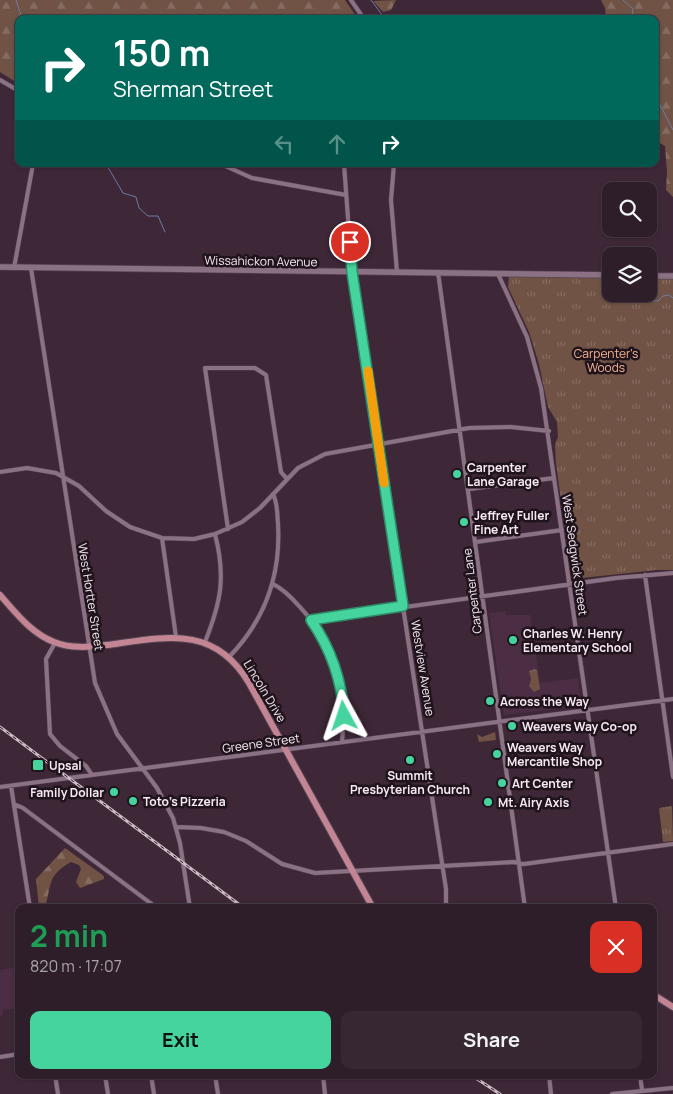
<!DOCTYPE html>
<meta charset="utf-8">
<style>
:root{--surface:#2e1e2a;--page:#362732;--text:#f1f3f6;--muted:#a7a2a8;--line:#493c47;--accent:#46d49e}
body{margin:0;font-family:Manrope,sans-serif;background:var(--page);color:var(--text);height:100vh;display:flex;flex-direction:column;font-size:19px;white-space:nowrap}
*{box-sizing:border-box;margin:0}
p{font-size:16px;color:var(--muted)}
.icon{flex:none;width:28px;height:28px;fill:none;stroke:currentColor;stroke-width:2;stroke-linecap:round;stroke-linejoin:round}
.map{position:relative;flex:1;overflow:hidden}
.side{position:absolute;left:15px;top:904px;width:642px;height:175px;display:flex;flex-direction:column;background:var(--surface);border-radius:10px;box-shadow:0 1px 4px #0004,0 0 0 1px var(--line)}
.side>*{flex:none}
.top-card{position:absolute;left:15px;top:15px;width:644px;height:152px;border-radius:10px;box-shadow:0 1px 4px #0004,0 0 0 1px var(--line);background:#00695c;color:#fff;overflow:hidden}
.fabs{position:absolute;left:602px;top:182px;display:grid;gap:10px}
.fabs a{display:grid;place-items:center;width:55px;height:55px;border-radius:10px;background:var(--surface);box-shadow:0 1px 4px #0004,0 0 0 1px var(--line);font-size:25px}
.pin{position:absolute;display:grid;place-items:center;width:42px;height:42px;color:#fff;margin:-21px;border:2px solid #fff;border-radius:50%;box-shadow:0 1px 5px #0007}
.me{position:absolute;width:55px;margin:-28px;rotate:355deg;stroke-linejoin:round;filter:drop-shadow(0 0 4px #0008)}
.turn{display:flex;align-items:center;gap:18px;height:105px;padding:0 15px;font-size:22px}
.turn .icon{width:65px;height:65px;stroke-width:2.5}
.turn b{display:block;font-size:35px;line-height:42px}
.lanes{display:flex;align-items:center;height:48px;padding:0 15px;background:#0003;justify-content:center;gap:25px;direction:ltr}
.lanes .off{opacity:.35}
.round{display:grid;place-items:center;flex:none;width:52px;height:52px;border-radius:10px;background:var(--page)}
.headline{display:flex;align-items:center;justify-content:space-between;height:85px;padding:0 15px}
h1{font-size:30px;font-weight:700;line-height:38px;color:#1e9e55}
.primary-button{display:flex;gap:10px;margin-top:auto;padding:10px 15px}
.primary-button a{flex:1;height:58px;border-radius:10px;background:var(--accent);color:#111;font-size:20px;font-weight:700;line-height:58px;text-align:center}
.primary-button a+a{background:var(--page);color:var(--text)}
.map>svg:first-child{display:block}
</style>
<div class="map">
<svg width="673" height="1094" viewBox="0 0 673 1094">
<defs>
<pattern id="forest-firs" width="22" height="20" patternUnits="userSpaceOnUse" patternTransform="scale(1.25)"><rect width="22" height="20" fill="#705345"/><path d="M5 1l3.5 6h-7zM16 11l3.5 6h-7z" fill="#856c60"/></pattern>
<pattern id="park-tufts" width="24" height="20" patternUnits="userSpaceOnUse" patternTransform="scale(1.25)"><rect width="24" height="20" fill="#705345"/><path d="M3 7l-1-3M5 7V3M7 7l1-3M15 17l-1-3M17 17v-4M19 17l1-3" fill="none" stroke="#856c60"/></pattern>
</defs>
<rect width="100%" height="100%" fill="#3e2838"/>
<path fill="#4b2e43" d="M 505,611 L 506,615 L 530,615 L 540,683 L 578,678 L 581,706 L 504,715 L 489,613 Z
M 19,967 L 19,1008 L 3,1010 L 3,1016 L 0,1016 L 0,970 Z"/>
<path fill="#705345" d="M 495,732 L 496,740 L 479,742 L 477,734 L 482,737 Z"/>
<path fill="url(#forest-firs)" d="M 0,0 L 345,0 L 358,19 L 19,19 L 19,84 L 0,72 Z
M 396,0 L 391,10 L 383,12 L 373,1 Z
M 601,0 L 673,0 L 673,197 L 666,190 L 667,172 L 665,146 L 658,142 L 655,144 L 655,19 L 606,19 L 605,8 Z
M 65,848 L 104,876 L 104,879 L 80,888 L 76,882 L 81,869 L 79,865 L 71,862 C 46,876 52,886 45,907 L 39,907 L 36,879 Z"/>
<path fill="url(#park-tufts)" d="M 509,276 L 611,277 L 611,294 L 649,294 L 649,278 L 673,279 L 673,570 L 657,570 L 572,579 L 556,464 L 555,444 L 558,437 L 557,422 L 548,407 L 539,364 L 529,332 L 508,287 Z
M 535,669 L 537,670 L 540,689 L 534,692 L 529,686 L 531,679 L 529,671 Z
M 672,806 L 673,841 L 663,842 L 659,808 Z"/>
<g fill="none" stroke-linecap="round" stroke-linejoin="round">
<path stroke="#6c7ba3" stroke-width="1" d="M 16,0 L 22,19
M 371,0 L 385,19
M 623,0 L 633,9 L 632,19
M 655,95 L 673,130
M 106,164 L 123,193 L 136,197 L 139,208 L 148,216 L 158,216 L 165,232
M 640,300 L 658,301 L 663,296 L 669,295 L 673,298"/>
<defs>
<path id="street" d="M 351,0 L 364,19
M 489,19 L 513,17 L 530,19
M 0,80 L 19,91
M 221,164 L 252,178 L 346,195
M 344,164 L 352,272 L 446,889 L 446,908
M 394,164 L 391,200 L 397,272
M 14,268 L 33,164
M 31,268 L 95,683 L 117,734 L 157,788 L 173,818 L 180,843 L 190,908
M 438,272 L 525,908
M 498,274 L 527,337 L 541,388 L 616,908
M 0,472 L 27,468 L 56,473 L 79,486 L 106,511 L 130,527 L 162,538 L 194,539 L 215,534 L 242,522 L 260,508 L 298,468 L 325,454 L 469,428 L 511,427 L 549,431
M 469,489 L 554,478
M 228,529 L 205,368 L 255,368 L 266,375 L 281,472 L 287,479
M 162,538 L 176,637
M 476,542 L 562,530
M 645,575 L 673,777
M 273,584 C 283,589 292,598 299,606 C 334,643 347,693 342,742
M 311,620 L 616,578 L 673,573
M 205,642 C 221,602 226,577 215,534
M 55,643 L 46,659 L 50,734 L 60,746 L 86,766 L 92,775
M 229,657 C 265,620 281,576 278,524 C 277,514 278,504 273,494
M 11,786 L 30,908
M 0,787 L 673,699
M 14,804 L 23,808 L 157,908
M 176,827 L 201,828 L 224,832 L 246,841 L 282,864 L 315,873 L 514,862 L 524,864 L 673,844
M 0,1057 L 19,1054
M 55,1075 L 58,1094
M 105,1075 L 108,1094
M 151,1075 L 154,1094
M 215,1075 L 218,1094
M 323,1075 L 325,1094
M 549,1075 L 551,1094
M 640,1075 L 642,1090
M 612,1094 L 673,1088"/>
<path id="secondary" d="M 0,267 L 611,275
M 649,276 L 673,276"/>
<path id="primary" d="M 0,595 C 16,613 31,633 54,642 C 72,649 89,647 107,645 C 165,637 214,624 249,683 L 373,908
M 654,995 L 673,1007"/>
</defs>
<use href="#street" stroke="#574452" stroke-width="5"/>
<use href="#secondary" stroke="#574452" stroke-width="7"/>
<use href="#primary" stroke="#574452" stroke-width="8"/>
<use href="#street" stroke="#8b7184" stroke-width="4"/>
<use href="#secondary" stroke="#8b7184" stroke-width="5.5"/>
<use href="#primary" stroke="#c38593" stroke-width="6"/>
<defs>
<path id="rail" d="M 0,727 L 244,908
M 471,1075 L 500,1094"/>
</defs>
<use href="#rail" stroke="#cebcc8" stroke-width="3"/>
<use href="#rail" stroke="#1f141c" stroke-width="1" stroke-dasharray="4" stroke-linecap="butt"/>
</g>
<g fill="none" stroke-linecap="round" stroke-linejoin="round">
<defs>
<path id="route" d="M 344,716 C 342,681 331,649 311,620 L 403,606 L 352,272 L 350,242"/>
</defs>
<use href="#route" stroke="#2e8a67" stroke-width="12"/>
<use href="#route" stroke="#46d49e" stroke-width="9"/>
<path stroke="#f59e0b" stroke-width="9" d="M 368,371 L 384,483"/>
</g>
<g fill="#46d49e" stroke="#1f141c" stroke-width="2">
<circle cx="457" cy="474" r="5"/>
<circle cx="464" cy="522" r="5"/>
<circle cx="513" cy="640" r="5"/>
<circle cx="490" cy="701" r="5"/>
<circle cx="512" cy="726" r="5"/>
<circle cx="497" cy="754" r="5"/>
<circle cx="410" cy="760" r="5"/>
<rect x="32" y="759" width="12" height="12" rx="2.5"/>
<circle cx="502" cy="783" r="5"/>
<circle cx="114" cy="792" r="5"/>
<circle cx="133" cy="801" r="5"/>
<circle cx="488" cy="802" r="5"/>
</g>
<g text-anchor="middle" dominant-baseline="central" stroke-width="5" stroke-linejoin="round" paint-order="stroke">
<g font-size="12" fill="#f9e9f4" stroke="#1f141c">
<text transform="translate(261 261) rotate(1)">Wissahickon Avenue</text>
<text transform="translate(575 555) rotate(82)">West Sedgwick Street</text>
<text transform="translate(472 591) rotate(-97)">Carpenter Lane</text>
<text transform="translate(91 597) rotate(81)">West Hortter Street</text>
<text transform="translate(423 668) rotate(81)">Westview Avenue</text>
<text transform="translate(265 691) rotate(59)">Lincoln Drive</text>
<text transform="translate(261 743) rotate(-8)">Greene Street</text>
</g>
<g font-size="12" fill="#f9b392" stroke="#1f141c">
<text x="606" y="353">Carpenter's<tspan x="606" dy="14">Woods</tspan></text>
</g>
<g font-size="12" font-weight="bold" fill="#f9e9f4" stroke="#1f141c" text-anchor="start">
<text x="467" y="467">Carpenter<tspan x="467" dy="14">Lane Garage</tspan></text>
<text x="474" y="515">Jeffrey Fuller<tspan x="474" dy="14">Fine Art</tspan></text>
<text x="523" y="633">Charles W. Henry<tspan x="523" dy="14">Elementary School</tspan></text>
<text x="500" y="701">Across the Way</text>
<text x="522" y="726">Weavers Way Co‑op</text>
<text x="507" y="747">Weavers Way<tspan x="507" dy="14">Mercantile Shop</tspan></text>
<text x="49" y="765">Upsal</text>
<text x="410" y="775" text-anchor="middle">Summit<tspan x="410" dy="14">Presbyterian Church</tspan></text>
<text x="512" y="783">Art Center</text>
<text x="104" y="792" text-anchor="end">Family Dollar</text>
<text x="143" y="801">Toto's Pizzeria</text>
<text x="498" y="802">Mt. Airy Axis</text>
</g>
</g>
</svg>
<div class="fabs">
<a><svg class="icon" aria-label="search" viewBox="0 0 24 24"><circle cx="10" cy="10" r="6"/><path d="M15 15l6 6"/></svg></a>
<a><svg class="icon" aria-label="layers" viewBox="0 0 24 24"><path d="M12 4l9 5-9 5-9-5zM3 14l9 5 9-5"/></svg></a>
</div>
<div class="pin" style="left:350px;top:242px;background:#d93025"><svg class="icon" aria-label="arrive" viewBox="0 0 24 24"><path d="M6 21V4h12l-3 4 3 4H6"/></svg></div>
<svg class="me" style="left:344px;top:716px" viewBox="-20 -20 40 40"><path d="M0-17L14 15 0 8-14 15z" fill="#46d49e" stroke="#fff" stroke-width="4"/></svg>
<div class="top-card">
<div class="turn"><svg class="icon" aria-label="right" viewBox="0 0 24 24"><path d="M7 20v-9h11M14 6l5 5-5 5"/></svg><div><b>150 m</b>Sherman Street</div></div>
<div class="lanes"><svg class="icon off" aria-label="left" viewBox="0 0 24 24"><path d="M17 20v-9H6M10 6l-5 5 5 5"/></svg><svg class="icon off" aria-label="ahead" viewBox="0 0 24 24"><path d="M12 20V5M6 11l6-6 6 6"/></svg><svg class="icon" aria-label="right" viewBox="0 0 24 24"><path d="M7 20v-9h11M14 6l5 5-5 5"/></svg></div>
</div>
<section class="side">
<div class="headline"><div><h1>2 min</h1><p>820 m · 17:07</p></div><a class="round" style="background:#d93025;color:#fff"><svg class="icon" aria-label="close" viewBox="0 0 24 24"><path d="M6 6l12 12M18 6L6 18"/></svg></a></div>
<div class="primary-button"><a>Exit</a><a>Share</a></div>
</section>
</div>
